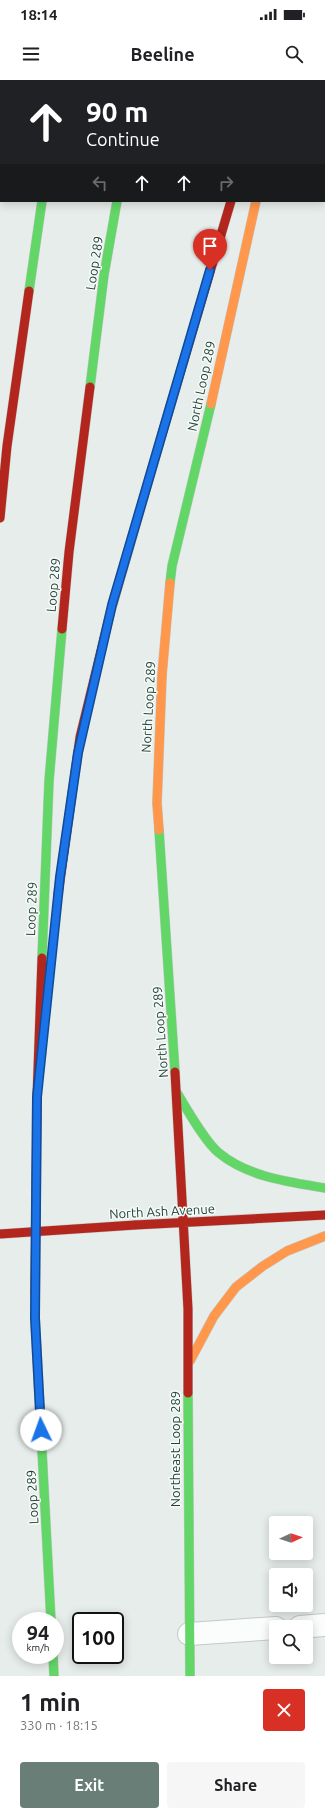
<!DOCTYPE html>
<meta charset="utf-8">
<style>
:root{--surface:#fff;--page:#f6f6f6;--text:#202124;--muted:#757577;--accent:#687e76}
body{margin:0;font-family:Ubuntu,sans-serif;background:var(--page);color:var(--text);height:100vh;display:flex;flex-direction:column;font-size:15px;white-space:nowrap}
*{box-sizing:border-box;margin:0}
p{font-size:13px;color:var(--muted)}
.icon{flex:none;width:22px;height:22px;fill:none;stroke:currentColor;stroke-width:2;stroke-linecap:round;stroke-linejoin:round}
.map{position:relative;height:1596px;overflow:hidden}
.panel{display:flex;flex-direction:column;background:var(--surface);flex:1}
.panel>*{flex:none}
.banner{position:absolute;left:0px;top:0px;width:325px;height:122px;box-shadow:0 2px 10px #0003;background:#202124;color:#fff;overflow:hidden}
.needle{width:26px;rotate:87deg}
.controls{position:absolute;left:269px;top:1436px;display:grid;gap:8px}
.controls a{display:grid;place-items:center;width:44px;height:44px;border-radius:4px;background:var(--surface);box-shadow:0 2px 10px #0003;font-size:20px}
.speed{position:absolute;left:12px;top:1532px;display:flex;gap:8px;font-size:20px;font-weight:700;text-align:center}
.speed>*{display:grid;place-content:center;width:52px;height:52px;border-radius:50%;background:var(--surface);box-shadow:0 2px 10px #0003;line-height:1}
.speed small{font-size:10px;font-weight:400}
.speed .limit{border:2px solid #111;border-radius:6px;background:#fff;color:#111}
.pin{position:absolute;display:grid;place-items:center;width:34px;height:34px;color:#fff;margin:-41px -17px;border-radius:50% 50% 50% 0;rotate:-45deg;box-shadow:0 0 4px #0007}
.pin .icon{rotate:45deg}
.me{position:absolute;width:44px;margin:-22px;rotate:357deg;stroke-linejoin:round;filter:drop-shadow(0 0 3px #0008)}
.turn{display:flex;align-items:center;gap:14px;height:84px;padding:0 20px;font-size:18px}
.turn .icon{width:52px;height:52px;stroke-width:2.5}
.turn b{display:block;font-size:28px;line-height:34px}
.lanes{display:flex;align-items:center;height:38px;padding:0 20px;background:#0003;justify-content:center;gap:20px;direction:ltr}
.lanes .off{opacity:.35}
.round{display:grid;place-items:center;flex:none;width:42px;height:42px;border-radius:4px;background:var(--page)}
.summary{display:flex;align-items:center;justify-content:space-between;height:68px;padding:0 20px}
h1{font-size:24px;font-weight:600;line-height:30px}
.action{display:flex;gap:8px;margin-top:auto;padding:8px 20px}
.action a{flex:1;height:46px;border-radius:4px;background:var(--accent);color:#fff;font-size:16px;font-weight:600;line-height:46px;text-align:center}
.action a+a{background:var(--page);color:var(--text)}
.status{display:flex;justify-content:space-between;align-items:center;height:28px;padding:0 20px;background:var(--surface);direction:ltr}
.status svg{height:11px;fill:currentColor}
header{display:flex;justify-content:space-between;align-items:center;height:52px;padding:0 20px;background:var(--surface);font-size:18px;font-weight:600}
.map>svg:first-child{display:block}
</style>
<div class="status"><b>18:14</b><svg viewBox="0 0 49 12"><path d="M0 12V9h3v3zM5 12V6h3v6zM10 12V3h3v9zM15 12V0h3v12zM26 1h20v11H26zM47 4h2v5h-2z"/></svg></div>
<header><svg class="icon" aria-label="menu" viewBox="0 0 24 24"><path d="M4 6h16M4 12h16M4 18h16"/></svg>Beeline<svg class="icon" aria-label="search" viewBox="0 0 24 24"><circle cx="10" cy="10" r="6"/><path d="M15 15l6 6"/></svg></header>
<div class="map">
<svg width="325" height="1596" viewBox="0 0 325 1596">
<rect width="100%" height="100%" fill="#e7edea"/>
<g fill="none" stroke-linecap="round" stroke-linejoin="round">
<path stroke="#a7d7db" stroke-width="43" d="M 308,0 L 311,1"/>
<defs>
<path id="street" d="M 300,1547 L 325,1545
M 189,1554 L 276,1548"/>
<path id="fast" d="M 29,211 L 42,121
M 90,307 L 104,195 L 117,121
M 170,503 L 172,486 L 211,324
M 159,750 L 175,992
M 42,878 L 49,701 L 62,549
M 177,1013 C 187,1029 205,1062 219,1073 C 248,1097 289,1102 325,1108
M 35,1213 L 35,1238 L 51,1541
M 188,1313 L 190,1596
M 53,1575 L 54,1596"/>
<path id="slow" d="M 137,0 L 137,1
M 267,0 L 267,1
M 62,1 L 63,0
M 211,324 L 256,121
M 110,534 L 162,354
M 159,750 L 157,723 L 162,595 L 170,503
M 190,1281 L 214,1236 L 236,1207 L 263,1186 L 287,1171 L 325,1156"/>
<path id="jam" d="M 282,1 L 283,0
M 162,354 L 231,121
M 0,438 L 7,366 L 29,211
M 62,549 L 69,472 L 90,307
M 58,815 L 80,657 L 110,534
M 175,992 L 188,1229 L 188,1313
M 135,1145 L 325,1135
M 35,1213 L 37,1017 L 42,878"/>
</defs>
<use href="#street" stroke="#c4cac7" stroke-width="24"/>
<use href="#fast" stroke="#c3cac7" stroke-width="10"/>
<use href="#slow" stroke="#c3cac7" stroke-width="10"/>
<use href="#jam" stroke="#c3cac7" stroke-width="10"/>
<use href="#street" stroke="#fbfcfc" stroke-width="22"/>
<use href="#fast" stroke="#63d668" stroke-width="9"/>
<use href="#slow" stroke="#ff974d" stroke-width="9"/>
<use href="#jam" stroke="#b3261e" stroke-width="9"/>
<defs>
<path id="jam-bridge" d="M 0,1154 L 135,1145"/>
</defs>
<use href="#jam-bridge" stroke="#c3cac7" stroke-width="10" stroke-linecap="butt"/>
<use href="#jam-bridge" stroke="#b3261e" stroke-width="9"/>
</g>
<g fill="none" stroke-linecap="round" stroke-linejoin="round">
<defs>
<path id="route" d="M 41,1350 L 35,1238 L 37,1017 L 60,797 L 78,673 L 112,525 L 210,190"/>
</defs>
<use href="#route" stroke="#114b97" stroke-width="10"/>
<use href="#route" stroke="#1a73e8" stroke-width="7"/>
</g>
<g text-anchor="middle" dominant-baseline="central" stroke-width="3" stroke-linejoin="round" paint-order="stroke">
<g font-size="13" fill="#234238" stroke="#f6fbf8">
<text transform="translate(94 183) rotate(-81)">Loop 289</text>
<text transform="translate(201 306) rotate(-78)">North Loop 289</text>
<text transform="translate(53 505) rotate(-85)">Loop 289</text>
<text transform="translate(148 627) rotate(-87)">North Loop 289</text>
<text transform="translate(31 829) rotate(-88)">Loop 289</text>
<text transform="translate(160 952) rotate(-94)">North Loop 289</text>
<text transform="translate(162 1131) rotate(-3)">North Ash Avenue</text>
<text transform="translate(175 1369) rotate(-90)">Northeast Loop 289</text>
<text transform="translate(32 1417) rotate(-93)">Loop 289</text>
</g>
</g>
</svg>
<div class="controls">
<a><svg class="needle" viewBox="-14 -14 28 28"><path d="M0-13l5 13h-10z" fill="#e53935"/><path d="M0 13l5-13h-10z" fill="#757577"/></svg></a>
<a><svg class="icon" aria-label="sound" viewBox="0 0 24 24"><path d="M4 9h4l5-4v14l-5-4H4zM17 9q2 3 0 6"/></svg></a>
<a><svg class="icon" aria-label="search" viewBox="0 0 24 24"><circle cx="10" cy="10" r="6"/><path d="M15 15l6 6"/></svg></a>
</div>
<div class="speed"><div>94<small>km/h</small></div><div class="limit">100</div></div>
<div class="pin" style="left:210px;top:190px;background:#d93025"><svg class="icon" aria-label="arrive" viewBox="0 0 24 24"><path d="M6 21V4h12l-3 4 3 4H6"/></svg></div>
<svg class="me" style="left:41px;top:1350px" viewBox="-20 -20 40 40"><circle r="19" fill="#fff"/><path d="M0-13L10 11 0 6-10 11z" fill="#1a73e8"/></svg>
<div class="banner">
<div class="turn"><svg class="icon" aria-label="ahead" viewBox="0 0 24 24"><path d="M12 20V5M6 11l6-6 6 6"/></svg><div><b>90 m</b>Continue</div></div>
<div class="lanes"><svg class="icon off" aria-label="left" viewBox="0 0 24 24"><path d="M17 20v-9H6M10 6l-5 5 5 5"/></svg><svg class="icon" aria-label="ahead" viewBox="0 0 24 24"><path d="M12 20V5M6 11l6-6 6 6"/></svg><svg class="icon" aria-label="ahead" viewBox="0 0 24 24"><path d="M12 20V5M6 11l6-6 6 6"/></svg><svg class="icon off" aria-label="right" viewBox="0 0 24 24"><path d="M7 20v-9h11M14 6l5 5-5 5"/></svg></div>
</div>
</div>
<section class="panel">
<div class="summary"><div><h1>1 min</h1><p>330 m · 18:15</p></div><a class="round" style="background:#d93025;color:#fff"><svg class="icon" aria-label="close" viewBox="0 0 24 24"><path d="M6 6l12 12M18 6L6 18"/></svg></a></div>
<div class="action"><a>Exit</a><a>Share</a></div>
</section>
